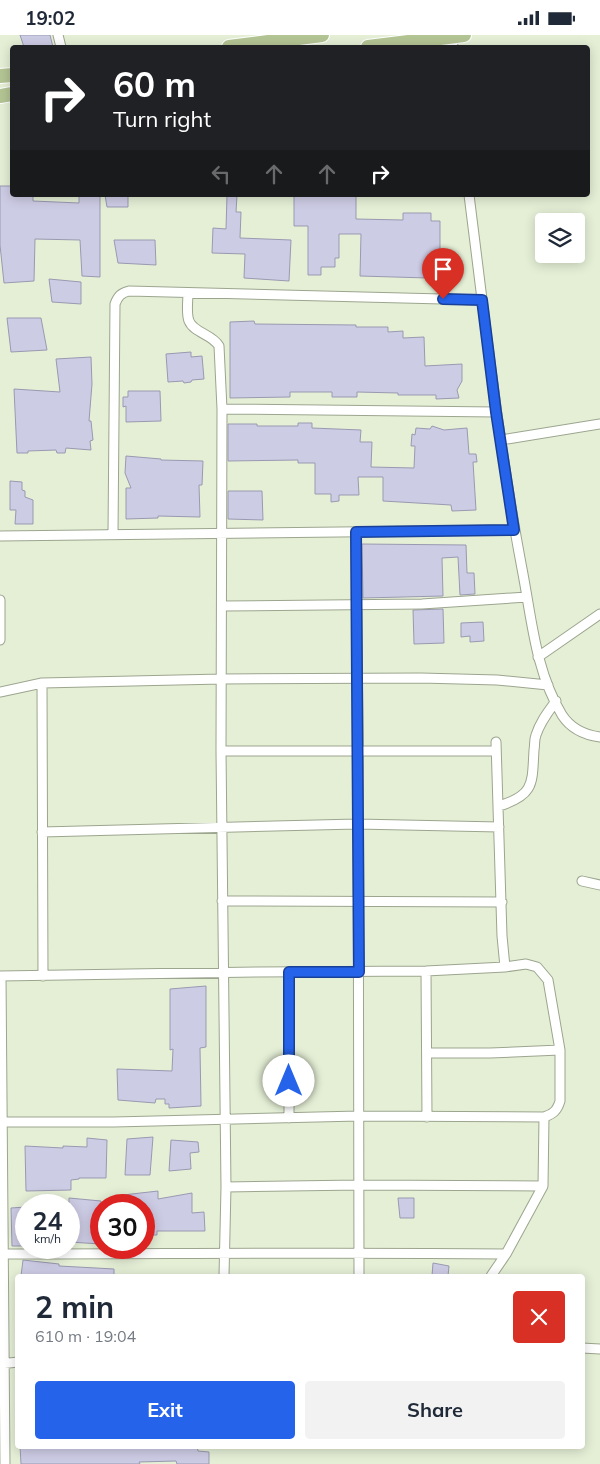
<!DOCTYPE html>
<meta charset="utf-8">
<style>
:root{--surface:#fff;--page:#f2f2f3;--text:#1f2937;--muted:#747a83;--accent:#2563eb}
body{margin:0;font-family:Mulish,sans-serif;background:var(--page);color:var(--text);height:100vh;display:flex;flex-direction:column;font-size:19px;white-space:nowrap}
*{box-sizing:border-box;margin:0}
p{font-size:16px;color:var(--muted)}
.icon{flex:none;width:28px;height:28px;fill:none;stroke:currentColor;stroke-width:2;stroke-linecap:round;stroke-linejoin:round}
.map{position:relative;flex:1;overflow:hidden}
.details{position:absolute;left:15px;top:1239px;width:570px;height:175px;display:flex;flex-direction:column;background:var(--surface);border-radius:5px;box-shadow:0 2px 12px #0003}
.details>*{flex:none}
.hud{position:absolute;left:10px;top:10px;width:580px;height:152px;border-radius:5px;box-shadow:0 2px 12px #0003;background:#202124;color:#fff;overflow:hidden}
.controls{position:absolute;left:535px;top:178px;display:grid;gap:10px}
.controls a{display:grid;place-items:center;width:50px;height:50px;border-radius:5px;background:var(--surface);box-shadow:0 2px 12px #0003;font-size:25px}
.speed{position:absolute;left:15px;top:1159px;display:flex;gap:10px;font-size:25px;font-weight:700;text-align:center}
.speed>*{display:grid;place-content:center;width:65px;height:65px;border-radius:50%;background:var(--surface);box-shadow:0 2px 12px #0003;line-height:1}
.speed small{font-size:12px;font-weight:400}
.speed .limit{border:8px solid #d22;background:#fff;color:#111}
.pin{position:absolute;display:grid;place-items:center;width:42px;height:42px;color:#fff;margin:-51px -21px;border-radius:50% 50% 50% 0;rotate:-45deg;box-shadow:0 0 5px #0007}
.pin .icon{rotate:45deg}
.me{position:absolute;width:55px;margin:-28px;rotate:0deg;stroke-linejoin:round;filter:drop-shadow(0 0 4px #0008)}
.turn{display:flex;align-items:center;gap:18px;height:105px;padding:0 20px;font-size:22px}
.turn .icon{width:65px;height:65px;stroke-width:2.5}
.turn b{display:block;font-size:35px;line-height:42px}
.lanes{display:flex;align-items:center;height:48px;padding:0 20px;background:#0003;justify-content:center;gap:25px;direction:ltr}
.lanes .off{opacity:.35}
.round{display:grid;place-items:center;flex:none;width:52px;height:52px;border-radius:5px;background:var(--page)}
.headline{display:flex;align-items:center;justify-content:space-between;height:85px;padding:0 20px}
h1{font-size:30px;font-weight:700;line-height:38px}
.cta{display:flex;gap:10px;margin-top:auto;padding:10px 20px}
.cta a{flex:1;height:58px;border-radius:5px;background:var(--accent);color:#fff;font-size:20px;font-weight:700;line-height:58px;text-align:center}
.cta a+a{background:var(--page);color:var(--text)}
.status{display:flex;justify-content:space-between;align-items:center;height:35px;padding:0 25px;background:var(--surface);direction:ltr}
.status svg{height:14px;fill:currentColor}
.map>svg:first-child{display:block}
</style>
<div class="status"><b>19:02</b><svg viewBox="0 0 49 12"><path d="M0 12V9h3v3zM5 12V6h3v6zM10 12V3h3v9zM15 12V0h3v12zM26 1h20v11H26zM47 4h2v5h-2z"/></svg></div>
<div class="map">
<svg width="600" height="1429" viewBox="0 0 600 1429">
<rect width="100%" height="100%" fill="#e5efd6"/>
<path fill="#cdcce5" stroke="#9a99b1" d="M 20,0 L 50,0 L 53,12 L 24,12 Z
M 0,151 L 12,151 L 12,160 L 33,160 L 33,166 L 79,168 L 79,160 L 100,160 L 100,242 L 82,241 L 80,205 L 35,204 L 34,246 L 4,248 L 0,210 Z
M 105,160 L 128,160 L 128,172 L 107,172 Z
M 227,160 L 237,160 L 236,177 L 241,177 L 240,203 L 291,205 L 289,246 L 244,243 L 245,219 L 212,218 L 213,193 L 226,194 Z
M 294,160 L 356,160 L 356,184 L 403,185 L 403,178 L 431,178 L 431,186 L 440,186 L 440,220 L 442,220 L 442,239 L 428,239 L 428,243 L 360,241 L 361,199 L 339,199 L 339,223 L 335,223 L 335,232 L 321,232 L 321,240 L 308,240 L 308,191 L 294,191 Z
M 114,205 L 155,205 L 156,230 L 118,228 Z
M 49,244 L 81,247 L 81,269 L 52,267 Z
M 7,283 L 41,283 L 47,315 L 11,317 Z
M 254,286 L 255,289 L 356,290 L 356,292 L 388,292 L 388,297 L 403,296 L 403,303 L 424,302 L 425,331 L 462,329 L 462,346 L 457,355 L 459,363 L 436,364 L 436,360 L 398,360 L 398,358 L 357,357 L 357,362 L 332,362 L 332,357 L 290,357 L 290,362 L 230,363 L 230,287 Z
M 191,317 L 191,322 L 202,321 L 204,344 L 192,345 L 191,347 L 184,348 L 183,346 L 168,347 L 166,319 Z
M 91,322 L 92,349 L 89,386 L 91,386 L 93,405 L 90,406 L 91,415 L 66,413 L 65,418 L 57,418 L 56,415 L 28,416 L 28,418 L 17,418 L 14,354 L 60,357 L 56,324 Z
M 128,356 L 160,356 L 161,386 L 126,387 L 126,371 L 123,372 L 123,362 L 128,362 Z
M 298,388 L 312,388 L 312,393 L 361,395 L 360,407 L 372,407 L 371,432 L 414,433 L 415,411 L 411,411 L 412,399 L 415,400 L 416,393 L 430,394 L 432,391 L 444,395 L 467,393 L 469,419 L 476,419 L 477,427 L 473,427 L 476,475 L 452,476 L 451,470 L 383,466 L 383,442 L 358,442 L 359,460 L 339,460 L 339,466 L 331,467 L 331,459 L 315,459 L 315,428 L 298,428 L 298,425 L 228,426 L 228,389 L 257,389 L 257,391 L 298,391 Z
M 126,421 L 161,424 L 161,425 L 203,426 L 202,450 L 199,450 L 200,482 L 158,481 L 158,483 L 126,484 L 126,453 L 131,453 L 125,438 Z
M 10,446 L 22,447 L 22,455 L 25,456 L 25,462 L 33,465 L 33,489 L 15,489 L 16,475 L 10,475 Z
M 228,456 L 262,456 L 263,485 L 228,484 Z
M 362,509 L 466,510 L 467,538 L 474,538 L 475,559 L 460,560 L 458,522 L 442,523 L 443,561 L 363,563 Z
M 443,574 L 444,608 L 414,609 L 413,575 Z
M 483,587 L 484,606 L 470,607 L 470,601 L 461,602 L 461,588 Z
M 206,951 L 206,1012 L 200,1013 L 201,1071 L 169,1073 L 169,1069 L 165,1069 L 165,1064 L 156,1064 L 155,1068 L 118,1065 L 117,1034 L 172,1036 L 173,1014 L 170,1015 L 170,954 Z
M 153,1102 L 150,1140 L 125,1140 L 127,1104 Z
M 87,1103 L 107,1105 L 106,1143 L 79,1143 L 79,1144 L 71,1145 L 71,1155 L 26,1156 L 25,1111 L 63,1113 L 63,1111 L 87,1112 Z
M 171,1105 L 198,1107 L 199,1117 L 190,1118 L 191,1134 L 169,1136 Z
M 158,1156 L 158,1164 L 192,1158 L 192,1178 L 204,1177 L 205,1196 L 157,1196 L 157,1200 L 144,1200 L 144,1170 L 123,1170 L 123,1160 Z
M 69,1163 L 101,1166 L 101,1209 L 69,1207 Z
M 398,1163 L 414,1163 L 414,1183 L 400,1183 Z
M 26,1172 L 26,1211 L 12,1211 L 11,1173 Z
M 23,1225 L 59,1229 L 59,1231 L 114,1234 L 114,1241 L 21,1241 Z
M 433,1228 L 449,1231 L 448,1241 L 432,1241 Z
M 20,1411 L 197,1411 L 198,1416 L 209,1417 L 209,1429 L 177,1429 L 176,1426 L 139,1427 L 140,1429 L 21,1429 Z"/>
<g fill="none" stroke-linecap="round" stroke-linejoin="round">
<defs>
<path id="street" d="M 58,0 L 61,12
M 452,2 L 453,12
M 469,160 C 485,286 499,414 523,539 C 532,587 536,637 562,680 C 571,694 585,700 600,702
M 188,258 C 188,266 186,278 189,286 C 194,298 212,299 219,311 L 222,374 L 221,716 L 226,1152 L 224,1241
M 222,374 L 496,377
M 501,405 L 600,389
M 356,497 L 358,700 L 359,1241
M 113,499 L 115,269 C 118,261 121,258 129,256 L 482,265
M 0,501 L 514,495
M 0,565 L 0,605
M 223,571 L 422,569 L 527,562
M 538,622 L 600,579
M 42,648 L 43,941
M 0,657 L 42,648 L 222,644 L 421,643 L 497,645 L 548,650
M 496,707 L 502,901 L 505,932
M 221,716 L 496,716
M 499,771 C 535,760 532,748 534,715 C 535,710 534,705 536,700 C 540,687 548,677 556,666
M 42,797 L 357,789 L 499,792
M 582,846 L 600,850
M 222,866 L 502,867
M 426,936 L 427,1082
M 0,941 L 257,937 L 426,936 L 505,932 L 526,929 L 537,932 L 548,945 L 560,1015 L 560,1066 C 557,1076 553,1079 544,1082 L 543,1151 L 506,1219 L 491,1241
M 1,941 L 5,1429
M 427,1018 L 490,1018 L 560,1015
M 289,1083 L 289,937
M 0,1087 L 114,1087 L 359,1081 L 544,1082
M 226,1152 L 359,1150 L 543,1151
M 0,1219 C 169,1219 337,1217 506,1219
M 582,1313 L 600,1314
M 0,1329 L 18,1327"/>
<path id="primary" d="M 229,12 L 322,0
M 368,12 L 464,0
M 0,41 L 12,40
M 0,61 L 12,59"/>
</defs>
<use href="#street" stroke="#9ca58e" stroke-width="11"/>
<use href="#primary" stroke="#fff" stroke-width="16"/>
<use href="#street" stroke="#fff" stroke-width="9"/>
<use href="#primary" stroke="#b4c594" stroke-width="14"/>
</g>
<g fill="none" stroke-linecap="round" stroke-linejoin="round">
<defs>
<path id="route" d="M 289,1046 L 289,937 L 359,937 L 356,497 L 514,495 L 496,377 L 482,265 L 443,264"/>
</defs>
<use href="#route" stroke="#184099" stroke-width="12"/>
<use href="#route" stroke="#2563eb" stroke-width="9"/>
</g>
</svg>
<div class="controls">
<a><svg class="icon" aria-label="layers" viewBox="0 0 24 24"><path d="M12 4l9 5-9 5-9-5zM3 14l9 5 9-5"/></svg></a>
</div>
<div class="speed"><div>24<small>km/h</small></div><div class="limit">30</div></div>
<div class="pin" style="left:443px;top:264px;background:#d93025"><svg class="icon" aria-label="arrive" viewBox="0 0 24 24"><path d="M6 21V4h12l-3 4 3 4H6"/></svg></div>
<svg class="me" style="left:289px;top:1046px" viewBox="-20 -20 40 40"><circle r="19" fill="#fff"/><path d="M0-13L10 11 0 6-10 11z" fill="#2563eb"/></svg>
<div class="hud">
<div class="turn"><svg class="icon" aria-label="right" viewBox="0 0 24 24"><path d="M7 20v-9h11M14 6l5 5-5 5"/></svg><div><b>60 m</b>Turn right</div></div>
<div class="lanes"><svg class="icon off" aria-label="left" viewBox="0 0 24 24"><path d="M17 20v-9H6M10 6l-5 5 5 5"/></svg><svg class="icon off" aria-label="ahead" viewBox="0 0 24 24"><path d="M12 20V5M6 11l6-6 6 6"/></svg><svg class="icon off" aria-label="ahead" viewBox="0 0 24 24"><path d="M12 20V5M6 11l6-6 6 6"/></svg><svg class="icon" aria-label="right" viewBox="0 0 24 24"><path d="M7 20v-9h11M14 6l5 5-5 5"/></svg></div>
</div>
<section class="details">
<div class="headline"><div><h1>2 min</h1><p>610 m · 19:04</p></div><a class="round" style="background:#d93025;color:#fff"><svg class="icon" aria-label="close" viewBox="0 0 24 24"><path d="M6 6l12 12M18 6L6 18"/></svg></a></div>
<div class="cta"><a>Exit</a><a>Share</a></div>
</section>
</div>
